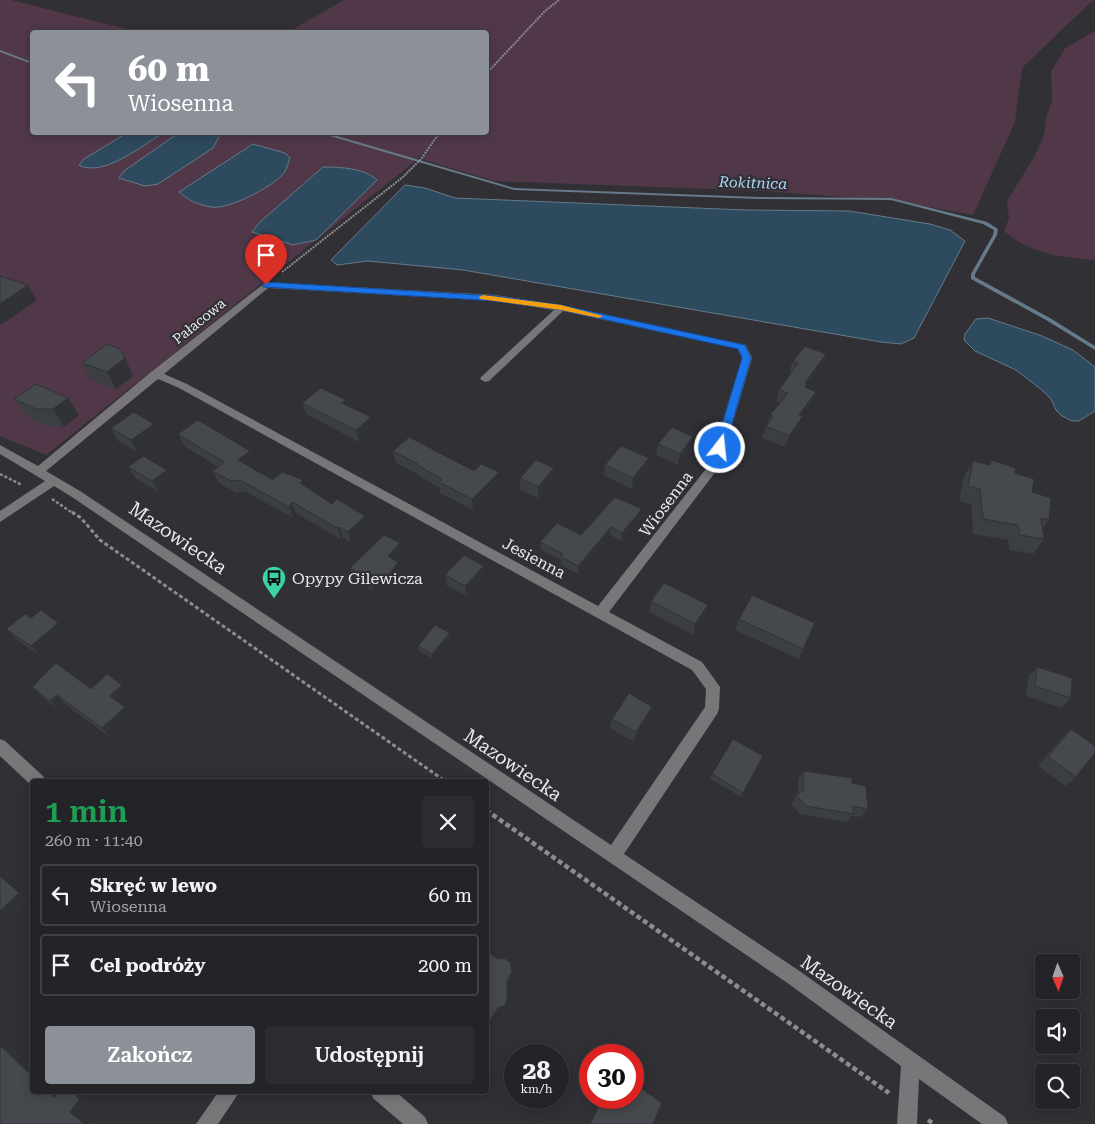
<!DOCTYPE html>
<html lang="pl">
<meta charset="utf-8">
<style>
:root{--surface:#242428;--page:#2c2c30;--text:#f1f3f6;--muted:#a3a4a8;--line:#414145;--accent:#8c9099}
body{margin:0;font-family:"Roboto Serif",serif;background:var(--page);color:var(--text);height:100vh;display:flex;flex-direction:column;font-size:19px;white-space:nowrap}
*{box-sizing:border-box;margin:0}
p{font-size:16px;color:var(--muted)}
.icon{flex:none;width:28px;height:28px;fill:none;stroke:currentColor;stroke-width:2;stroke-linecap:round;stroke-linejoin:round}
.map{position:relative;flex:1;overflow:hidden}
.drawer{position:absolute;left:30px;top:779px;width:459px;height:315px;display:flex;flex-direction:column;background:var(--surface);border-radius:5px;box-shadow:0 2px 12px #0003,0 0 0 1px var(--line)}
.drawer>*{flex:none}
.top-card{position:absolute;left:30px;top:30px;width:459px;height:105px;border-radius:5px;box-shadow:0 2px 12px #0003,0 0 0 1px var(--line);background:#8c9099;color:#fff;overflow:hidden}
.needle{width:32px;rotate:178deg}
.fabs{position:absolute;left:1035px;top:954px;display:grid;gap:10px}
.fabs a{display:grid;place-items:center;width:45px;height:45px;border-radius:5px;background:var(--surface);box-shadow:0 2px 12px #0003,0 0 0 1px var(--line);font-size:25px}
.speed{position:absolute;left:504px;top:1044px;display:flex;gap:10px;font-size:25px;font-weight:700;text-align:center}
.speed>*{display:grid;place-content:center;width:65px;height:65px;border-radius:50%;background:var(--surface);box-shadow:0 2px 12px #0003,0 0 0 1px var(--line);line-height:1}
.speed small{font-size:12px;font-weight:400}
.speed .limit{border:8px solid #d22;background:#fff;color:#111}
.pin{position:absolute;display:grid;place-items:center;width:42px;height:42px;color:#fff;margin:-51px -21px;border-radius:50% 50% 50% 0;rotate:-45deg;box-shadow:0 0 5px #0007}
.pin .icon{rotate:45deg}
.me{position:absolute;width:55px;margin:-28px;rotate:16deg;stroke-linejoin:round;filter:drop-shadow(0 0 4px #0008)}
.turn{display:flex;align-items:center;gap:18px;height:105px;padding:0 15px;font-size:22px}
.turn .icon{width:65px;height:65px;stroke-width:2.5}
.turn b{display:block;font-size:35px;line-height:42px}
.round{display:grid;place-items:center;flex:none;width:52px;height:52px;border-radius:5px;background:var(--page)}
.headline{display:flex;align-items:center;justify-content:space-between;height:85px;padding:0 15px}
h1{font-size:30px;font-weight:600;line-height:38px;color:#1e9e55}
.primary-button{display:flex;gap:10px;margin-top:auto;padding:10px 15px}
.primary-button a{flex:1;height:58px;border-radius:5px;background:var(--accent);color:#fff;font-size:20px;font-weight:600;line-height:58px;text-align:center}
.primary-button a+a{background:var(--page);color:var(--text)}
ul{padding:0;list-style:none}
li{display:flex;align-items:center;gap:15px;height:62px;margin:0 10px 8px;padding:0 5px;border:2px solid var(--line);border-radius:5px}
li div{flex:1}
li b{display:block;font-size:19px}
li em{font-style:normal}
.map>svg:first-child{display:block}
</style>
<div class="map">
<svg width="1095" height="1124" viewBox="0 0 1095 1124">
<rect width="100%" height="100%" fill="#303035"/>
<path fill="#503848" d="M 0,0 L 11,0 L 138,32 L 32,32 L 32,132 L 291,132 L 313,138 L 294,133 L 486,132 L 486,32 L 288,32 L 344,0 L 1093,0 L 1022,68 L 1015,122 L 973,215 L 896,201 L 764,191 L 494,181 L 421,159 L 439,138 L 413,163 L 46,455 L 0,436 Z
M 1095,31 L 1095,260 C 1059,257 1033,255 1004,231 L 1009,218 L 1007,201 L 1034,157 L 1044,135 L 1047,115 L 1052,101 L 1051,72 L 1065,48 Z"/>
<path fill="#2e4a5e" stroke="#667a89" d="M 180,132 L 221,133 L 213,148 L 158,184 L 145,186 L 119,178 L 124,171 Z
M 127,133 L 163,133 C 143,145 103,178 79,165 L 84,159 Z
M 253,144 L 285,153 L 290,158 C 288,163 287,169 284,173 C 273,187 228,210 211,207 C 198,205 188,200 179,192 Z
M 323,167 C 339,167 365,168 377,180 L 316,240 L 293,245 L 252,232 L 260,222 Z
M 405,185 L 425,188 L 455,198 L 745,210 L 849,211 L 930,224 L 950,230 L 965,241 L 914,338 L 901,344 L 881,342 L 463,270 L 368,261 L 337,265 L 331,260 Z
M 988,318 L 1042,336 L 1073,350 L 1095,367 L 1095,411 L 1079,421 L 1072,421 L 1062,416 L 1056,410 L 1051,399 L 1042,390 L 1016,370 L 975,351 L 964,340 L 965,334 L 976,319 Z"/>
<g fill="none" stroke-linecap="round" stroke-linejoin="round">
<path fill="#667a89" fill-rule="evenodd" d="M 0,50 L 32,62 L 32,64 L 0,52 Z
M 316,132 L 324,132 L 514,188 L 758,197 L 891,198 L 987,222 L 998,229 L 997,235 L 975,274 L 975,277 L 1050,318 L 1095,346 L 1095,350 L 1046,320 L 971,279 L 971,274 L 993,235 L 994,230 L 983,224 L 891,200 L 758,199 L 514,190 Z"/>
<path stroke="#8c8c91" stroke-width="2" stroke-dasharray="2 1" stroke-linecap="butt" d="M 486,74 L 545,11 L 559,0
M 282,272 L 403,177 L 421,159 L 440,132"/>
<path stroke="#8c8c91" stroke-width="2.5" stroke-dasharray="3 2" stroke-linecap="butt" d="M 0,474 L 22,485
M 52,499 L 74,514"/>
<path stroke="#8c8c91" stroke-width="3" stroke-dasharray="4 2.5" stroke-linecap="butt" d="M 72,512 L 81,518 L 100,540 L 445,781"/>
<path stroke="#8c8c91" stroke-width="4.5" stroke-dasharray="5 3" stroke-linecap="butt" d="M 486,810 L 889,1093
M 928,1120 L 934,1124"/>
<path fill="#787679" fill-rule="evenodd" d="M 266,282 L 495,295 L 561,305 L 746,345 L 752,358 L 720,466 L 609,612 L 702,662 L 720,687 L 719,709 L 717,714 L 624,854 L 798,970 L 1005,1117 L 1008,1124 L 982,1124 L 919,1079 L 917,1124 L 897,1124 L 901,1066 L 786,982 L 72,497 L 54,486 L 0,522 L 0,511 L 45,481 L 0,454 L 0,445 L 38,466 L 151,372 ZM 268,288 L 495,301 L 554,310 L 481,377 L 480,379 L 485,382 L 489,381 L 563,311 L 738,349 L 742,358 L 709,465 L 598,606 L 187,384 L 164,374 ZM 158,379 L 179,388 L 692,670 L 706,689 L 705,707 L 611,845 L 80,491 L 46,471 Z
M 0,739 L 5,741 L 43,776 L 45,781 L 32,781 L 32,786 L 0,756 Z
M 219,1091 L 240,1091 L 218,1124 L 196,1124 Z
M 371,1091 L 395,1091 L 425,1117 L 428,1124 L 403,1124 L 373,1098 Z"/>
</g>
<path fill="#3b3e42" d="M 826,354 L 822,366 L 807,387 L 812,403 L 802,416 L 799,428 L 785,447 L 762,438 L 770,415 L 780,403 L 776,401 L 779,390 L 791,373 L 789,372 L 793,361 Z
M 82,363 L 133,376 L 116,389 L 91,380 Z
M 68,398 L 79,415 L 64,427 L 47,426 L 26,416 L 14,399 Z
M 302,403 L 348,406 L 373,429 L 359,442 L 306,414 Z
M 111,428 L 160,435 L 137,452 L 117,440 Z
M 178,434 L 250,451 L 255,462 L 249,466 L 273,480 L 305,486 L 332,504 L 365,516 L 368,527 L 351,543 L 343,538 L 341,540 L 296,513 L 293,518 L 245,491 L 236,493 L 218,482 L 213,471 L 218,467 L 184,446 Z
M 658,444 L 691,449 L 678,465 L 656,455 Z
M 393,451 L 474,471 L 499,472 L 499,484 L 473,510 L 440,493 L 440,488 L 419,476 L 418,474 L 396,463 Z
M 649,458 L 648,470 L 632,489 L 604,476 L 605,465 Z
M 991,460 L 1015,473 L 1032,492 L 1049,520 L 1042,529 L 1044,539 L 1033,554 L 1010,550 L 1008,540 L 973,534 L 971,504 L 959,501 L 964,476 L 973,461 L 988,465 Z
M 128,467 L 173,481 L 159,492 L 135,478 Z
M 520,478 L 554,479 L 538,498 L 520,490 Z
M 641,517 L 622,541 L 610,535 L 578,574 L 561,565 L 561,560 L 541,550 L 540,542 L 581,535 Z
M 400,543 L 403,554 L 396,561 L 401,573 L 391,586 L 379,585 L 373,591 L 354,578 L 350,568 Z
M 445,575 L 485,576 L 467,596 L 447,586 Z
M 651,601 L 708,605 L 705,616 L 693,635 L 649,612 Z
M 31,618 L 58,623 L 67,633 L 40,656 L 16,639 L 6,629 Z
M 739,619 L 815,623 L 799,659 L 735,630 Z
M 451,638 L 433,659 L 419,651 L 418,646 Z
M 1037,667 L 1071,698 L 1061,708 L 1026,696 L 1028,677 Z
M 122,685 L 130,695 L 121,704 L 133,716 L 111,738 L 66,705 L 60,711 L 42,697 L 32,687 L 91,689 Z
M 652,707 L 650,716 L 634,742 L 610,728 L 612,719 Z
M 1071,729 L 1076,777 L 1065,786 L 1038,766 L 1061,739 Z
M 763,756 L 741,797 L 710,779 L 712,774 Z
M 803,771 L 852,783 L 868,809 L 861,817 L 852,816 L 847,822 L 800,814 L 791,804 L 796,795 L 798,794 L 798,779 Z
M 538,1098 L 547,1098 L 544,1102 Z"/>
<path fill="#303236" d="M 28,285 L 37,300 L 1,325 L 0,323 L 0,304 Z
M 826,354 L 822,366 L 806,388 L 805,383 Z
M 125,358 L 133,376 L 116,389 L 107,372 Z
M 816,392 L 812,403 L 795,426 L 799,415 Z
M 68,398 L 79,415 L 64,427 L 53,409 Z
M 346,400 L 349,411 L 342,403 Z
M 803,416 L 799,428 L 785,447 L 789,436 Z
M 371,417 L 373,429 L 359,442 L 356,430 Z
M 154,424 L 160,435 L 137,452 L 131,440 Z
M 693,437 L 691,449 L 678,465 L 680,454 Z
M 250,451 L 255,462 L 243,471 L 238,460 Z
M 649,458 L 648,470 L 632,489 L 633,478 Z
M 554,468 L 554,479 L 538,498 L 538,487 Z
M 167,470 L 173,481 L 159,492 L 152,481 Z
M 499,472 L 499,484 L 473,510 L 472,499 Z
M 292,502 L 296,513 L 293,518 L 289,507 Z
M 642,509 L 641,517 L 622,541 L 622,533 Z
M 365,516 L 368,527 L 351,543 L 348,532 Z
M 339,527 L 343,538 L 341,540 L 337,528 Z
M 611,527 L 610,535 L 578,574 L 578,566 Z
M 400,543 L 403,554 L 391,566 L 388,556 Z
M 398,562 L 401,573 L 391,586 L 389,575 Z
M 484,566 L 485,576 L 467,596 L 465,586 Z
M 376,575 L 379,585 L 373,591 L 370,580 Z
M 708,605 L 705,616 L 693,635 L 695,624 Z
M 2,612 L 12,622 L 0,631 L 0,613 Z
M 58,623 L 67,633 L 40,656 L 31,646 Z
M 450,633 L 451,638 L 433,659 L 432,654 Z
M 122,685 L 130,695 L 119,706 L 110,696 Z
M 57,695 L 66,705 L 60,711 L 50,701 Z
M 125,707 L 133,716 L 111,738 L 102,728 Z
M 652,707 L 650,716 L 634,742 L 636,732 Z
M 0,874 L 30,900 L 0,931 Z
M 512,972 L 513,977 L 508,987 L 508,1005 L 505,1010 L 499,1012 L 488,1029 L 487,1025 L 507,981 Z
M 2,1047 L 15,1051 L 32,1067 L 32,1076 Z
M 566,1063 L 565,1067 L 558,1080 L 558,1077 Z
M 48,1091 L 58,1091 L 67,1100 L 55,1097 Z
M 70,1091 L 79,1091 L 92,1102 L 82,1115 L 93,1124 L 84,1124 L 70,1112 Z"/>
<path fill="#45484d" stroke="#303236" d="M 0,276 L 28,285 L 0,304 Z
M 107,344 L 120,349 L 125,358 L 107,372 L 82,363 Z
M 805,346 L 826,354 L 805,383 L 807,384 L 805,387 L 816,392 L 799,415 L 803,416 L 789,436 L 766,426 L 773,416 L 770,415 L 788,393 L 779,390 L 798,363 L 793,361 Z
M 36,384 L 68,398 L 53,409 L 36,409 L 14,399 Z
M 321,388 L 346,400 L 342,403 L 371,417 L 356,430 L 302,403 Z
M 134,412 L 154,424 L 131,440 L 111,428 Z
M 198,420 L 250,451 L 238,460 L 273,480 L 282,472 L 303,480 L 300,483 L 332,504 L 337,499 L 365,516 L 348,532 L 339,527 L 337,528 L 292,502 L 289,507 L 240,480 L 231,481 L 213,471 L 224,462 L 178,434 Z
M 672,427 L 693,437 L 680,454 L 658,444 Z
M 409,437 L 474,471 L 481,464 L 499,472 L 472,499 L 439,482 L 442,479 L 417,465 L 418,464 L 393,451 Z
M 621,446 L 649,458 L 633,478 L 605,465 Z
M 143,456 L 167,470 L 152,481 L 128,467 Z
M 536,460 L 554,468 L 538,487 L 520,478 Z
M 991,460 L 1016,468 L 1015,473 L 1034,479 L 1032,492 L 1051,498 L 1049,520 L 1041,518 L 1044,539 L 1020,535 L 1018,525 L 983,519 L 980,489 L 968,486 L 973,461 L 990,465 Z
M 615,497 L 642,509 L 622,533 L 611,527 L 578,566 L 561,557 L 563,554 L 540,542 L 557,523 L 581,535 Z
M 384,535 L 400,543 L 388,556 L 398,562 L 389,575 L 376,575 L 370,580 L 350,568 Z
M 464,555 L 484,566 L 465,586 L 445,575 Z
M 664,583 L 708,605 L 695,624 L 651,601 Z
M 752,595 L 815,623 L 803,649 L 739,619 Z
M 41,610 L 58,623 L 31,646 L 6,629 L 25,614 L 31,618 Z
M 435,625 L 450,633 L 432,654 L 418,646 Z
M 56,663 L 91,689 L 107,674 L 122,685 L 110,696 L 125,707 L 102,728 L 57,695 L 50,701 L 32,687 Z
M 1037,667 L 1072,678 L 1071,698 L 1035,686 Z
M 629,693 L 652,707 L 636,732 L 612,719 Z
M 1071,729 L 1095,746 L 1095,753 L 1076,777 L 1048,757 Z
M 733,739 L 763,756 L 743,793 L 712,774 Z
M 803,771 L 852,778 L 852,783 L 866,786 L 868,809 L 853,806 L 854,814 L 806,806 L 796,795 L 804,790 Z
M 0,876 L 19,893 L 0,911 Z
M 486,951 L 498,959 L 504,958 L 510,962 L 512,972 L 507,981 L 507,1000 L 504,1006 L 498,1008 L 487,1025 Z
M 539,1042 L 556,1055 L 531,1055 Z
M 2,1047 L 32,1076 L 32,1091 L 48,1091 L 55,1097 L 59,1091 L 70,1091 L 80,1099 L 70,1112 L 84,1124 L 0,1124 L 0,1049 Z
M 558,1056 L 566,1063 L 558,1077 Z
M 632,1082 L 662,1103 L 653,1124 L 590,1124 L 603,1098 L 632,1098 Z"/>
<path fill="#1a73e8" stroke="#114b97" d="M 266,282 L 496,296 L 561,305 L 745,345 L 751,358 L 725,448 L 720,451 L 715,448 L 742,358 L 738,349 L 561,310 L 496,301 L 263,287 L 263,283 Z"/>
<path fill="#f59e0b" d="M 483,295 L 561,305 L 603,316 L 599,318 L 561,310 L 480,299 L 479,297 Z"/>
<defs>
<symbol id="bus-pin" viewBox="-11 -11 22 30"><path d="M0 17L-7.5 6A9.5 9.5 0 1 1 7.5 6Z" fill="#3ad4a5" stroke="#303035"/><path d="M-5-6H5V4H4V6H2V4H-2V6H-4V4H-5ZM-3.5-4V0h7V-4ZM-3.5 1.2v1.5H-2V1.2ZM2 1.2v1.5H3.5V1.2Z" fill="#111"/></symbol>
</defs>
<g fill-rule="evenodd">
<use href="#bus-pin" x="260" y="564" width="28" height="38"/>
</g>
<g text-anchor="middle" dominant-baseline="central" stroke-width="4.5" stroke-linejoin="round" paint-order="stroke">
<g font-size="14" fill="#e9e9ed" stroke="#303035">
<text transform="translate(199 321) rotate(-39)">Pałacowa</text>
</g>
<g font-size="15" font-style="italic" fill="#add7f7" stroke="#303035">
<text transform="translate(753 183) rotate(2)">Rokitnica</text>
</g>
<g font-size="16" fill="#e9e9ed" stroke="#303035">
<text transform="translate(666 504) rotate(-53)">Wiosenna</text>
<text transform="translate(534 558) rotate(28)">Jesienna</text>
</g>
<g font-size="16" fill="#e9e9ed" stroke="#303035" text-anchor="start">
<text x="292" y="578">Opypy Gilewicza</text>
</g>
<g font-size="19" fill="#e9e9ed" stroke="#303035">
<text transform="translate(178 538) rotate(34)">Mazowiecka</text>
<text transform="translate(513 765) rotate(34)">Mazowiecka</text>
<text transform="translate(849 992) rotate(35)">Mazowiecka</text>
</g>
</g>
</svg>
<div class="fabs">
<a><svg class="needle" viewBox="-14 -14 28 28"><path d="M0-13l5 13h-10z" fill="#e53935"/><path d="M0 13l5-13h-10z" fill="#a3a4a8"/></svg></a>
<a><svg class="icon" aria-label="sound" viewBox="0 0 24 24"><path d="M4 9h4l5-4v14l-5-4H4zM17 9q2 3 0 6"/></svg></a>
<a><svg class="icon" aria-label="search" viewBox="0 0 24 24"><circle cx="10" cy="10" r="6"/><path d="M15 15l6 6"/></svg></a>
</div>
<div class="speed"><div>28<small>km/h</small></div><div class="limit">30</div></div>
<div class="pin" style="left:266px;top:285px;background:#d93025"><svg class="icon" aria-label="arrive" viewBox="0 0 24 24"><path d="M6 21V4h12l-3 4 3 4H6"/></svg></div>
<svg class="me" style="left:720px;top:448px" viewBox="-20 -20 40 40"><circle r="17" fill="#1a73e8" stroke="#fff" stroke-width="3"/><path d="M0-11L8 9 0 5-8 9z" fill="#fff"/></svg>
<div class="top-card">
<div class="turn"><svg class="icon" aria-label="left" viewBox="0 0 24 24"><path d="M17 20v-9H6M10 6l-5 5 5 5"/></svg><div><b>60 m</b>Wiosenna</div></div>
</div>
<section class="drawer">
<div class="headline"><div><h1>1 min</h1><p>260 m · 11:40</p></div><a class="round"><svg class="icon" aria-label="close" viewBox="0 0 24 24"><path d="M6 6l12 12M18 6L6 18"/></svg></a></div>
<ul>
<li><svg class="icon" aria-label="left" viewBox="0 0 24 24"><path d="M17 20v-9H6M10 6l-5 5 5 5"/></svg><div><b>Skręć w lewo</b><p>Wiosenna</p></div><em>60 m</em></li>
<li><svg class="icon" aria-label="arrive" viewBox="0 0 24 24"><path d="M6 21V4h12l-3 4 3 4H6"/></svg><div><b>Cel podróży</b></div><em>200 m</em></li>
</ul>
<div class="primary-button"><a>Zakończ</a><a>Udostępnij</a></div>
</section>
</div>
